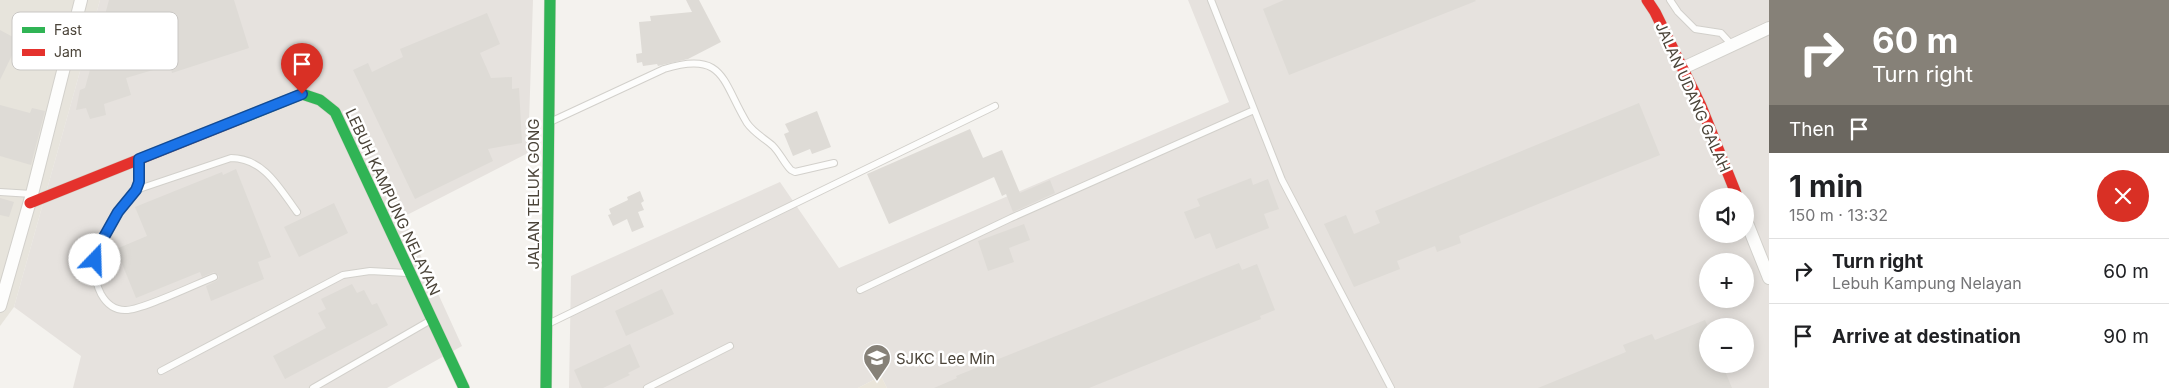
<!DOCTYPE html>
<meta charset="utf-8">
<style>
:root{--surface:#fff;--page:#f2f2f2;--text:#202124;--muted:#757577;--line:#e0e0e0}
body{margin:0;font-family:Inter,sans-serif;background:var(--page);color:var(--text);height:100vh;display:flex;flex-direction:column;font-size:19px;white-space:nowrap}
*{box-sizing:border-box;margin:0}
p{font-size:16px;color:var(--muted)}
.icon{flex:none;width:28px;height:28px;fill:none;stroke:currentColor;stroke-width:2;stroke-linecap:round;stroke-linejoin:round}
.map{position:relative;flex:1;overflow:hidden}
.sheet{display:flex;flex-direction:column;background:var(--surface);width:400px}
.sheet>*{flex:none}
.banner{background:#868178;color:#fff;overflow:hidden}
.tools{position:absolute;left:1699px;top:188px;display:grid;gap:10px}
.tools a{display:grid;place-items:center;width:55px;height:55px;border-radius:50%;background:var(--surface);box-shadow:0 2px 12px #0003;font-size:25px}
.pin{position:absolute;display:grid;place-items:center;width:42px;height:42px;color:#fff;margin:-51px -21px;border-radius:50% 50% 50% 0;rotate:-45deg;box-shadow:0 0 5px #0007}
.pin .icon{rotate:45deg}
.me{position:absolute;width:55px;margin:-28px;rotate:21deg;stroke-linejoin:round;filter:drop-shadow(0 0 4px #0008)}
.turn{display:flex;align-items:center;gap:18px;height:105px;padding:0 20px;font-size:22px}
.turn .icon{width:65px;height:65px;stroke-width:2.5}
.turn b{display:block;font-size:35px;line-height:42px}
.then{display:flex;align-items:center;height:48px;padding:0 20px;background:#0003;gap:10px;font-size:19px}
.round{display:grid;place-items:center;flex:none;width:52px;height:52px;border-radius:26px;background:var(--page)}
.overview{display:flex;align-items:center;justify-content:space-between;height:85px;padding:0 20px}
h1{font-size:30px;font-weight:700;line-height:38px}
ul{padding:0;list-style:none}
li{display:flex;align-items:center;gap:15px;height:65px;padding:0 20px;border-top:1px solid var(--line)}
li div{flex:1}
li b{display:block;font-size:19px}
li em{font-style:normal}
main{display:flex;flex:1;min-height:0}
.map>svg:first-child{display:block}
</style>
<main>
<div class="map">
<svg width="1769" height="388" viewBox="0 0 1769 388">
<rect width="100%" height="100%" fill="#f4f2ee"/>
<path fill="#e7e4dc" d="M 0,0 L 100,0 L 14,307 L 0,326 Z"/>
<path fill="#e6e2de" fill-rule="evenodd" d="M 100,0 L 533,0 L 528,153 L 403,217 L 462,346 L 387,388 L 73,388 L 81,356 L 14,307 Z
M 1188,0 L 1769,0 L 1769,388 L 887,388 L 881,376 L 858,388 L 569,388 L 571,276 L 780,182 L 839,268 L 1229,102 ZM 1708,196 L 1745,196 L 1745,234 L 1708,234 ZM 1708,261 L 1745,261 L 1745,299 L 1708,299 ZM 1708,326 L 1745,326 L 1745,364 L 1708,364 Z"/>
<path fill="#eae5da" d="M 881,376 L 887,388 L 858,388 Z"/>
<path fill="#dedbd6" d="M 109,0 L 234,0 L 249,48 L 172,73 L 170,65 L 126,78 L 131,95 L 104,104 L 106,115 L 90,119 L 86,108 L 76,110 L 80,90 L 85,88 Z
M 686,0 L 699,0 L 721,42 L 688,59 L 658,66 L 657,64 L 643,66 L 642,62 L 637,63 L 636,54 L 642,53 L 639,22 L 651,21 L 650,16 L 692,12 Z
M 1284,0 L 1475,0 L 1476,1 L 1289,75 L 1263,9 Z
M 487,13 L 500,44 L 480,53 L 491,78 L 512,77 L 512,89 L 519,88 L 522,143 L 488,149 L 493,161 L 415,199 L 353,70 L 368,63 L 372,72 L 403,57 L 400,49 Z
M 41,16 L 58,23 L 55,29 L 60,31 L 53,48 L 48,45 L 41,60 L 15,49 L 0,80 L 0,30 L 13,37 L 17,30 L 22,33 L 28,24 L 32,26 L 34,20 L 38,22 Z
M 1639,103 L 1660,155 L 1459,236 L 1461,243 L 1437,252 L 1435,246 L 1397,261 L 1400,269 L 1354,287 L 1324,224 L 1346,215 L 1354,234 L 1380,223 L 1375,211 Z
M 0,105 L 30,113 L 32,108 L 45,111 L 31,165 L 0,156 Z
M 817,111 L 831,147 L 812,154 L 810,149 L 793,156 L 784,134 L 789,132 L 785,124 Z
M 970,129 L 983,158 L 1002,150 L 1020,193 L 1050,180 L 1055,193 L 1013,212 L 1006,194 L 1002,196 L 994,177 L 889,224 L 867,174 Z
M 236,169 L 271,257 L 258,262 L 264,279 L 211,301 L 206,286 L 218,280 L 219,276 L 214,272 L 202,277 L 200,272 L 136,298 L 116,249 L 147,236 L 135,207 L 222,172 L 223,175 Z
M 1251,178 L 1253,185 L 1268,179 L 1279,209 L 1264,214 L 1269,228 L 1216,249 L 1210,233 L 1195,239 L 1184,212 L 1200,206 L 1197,199 Z
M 640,191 L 644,201 L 641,203 L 644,210 L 638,212 L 644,227 L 632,232 L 627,219 L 613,226 L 608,215 L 611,214 L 609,209 L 628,200 L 627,197 Z
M 0,198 L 14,202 L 9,217 L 0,215 Z
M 334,203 L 348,233 L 299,257 L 284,227 Z
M 1024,224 L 1030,240 L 1009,248 L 1014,262 L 988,271 L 978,241 Z
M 1239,263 L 1242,270 L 1257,264 L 1275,310 L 1260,316 L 1261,319 L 1089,388 L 934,388 L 957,378 L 956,376 Z
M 352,284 L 357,293 L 364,290 L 372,305 L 377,303 L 388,325 L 285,379 L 273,356 L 326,328 L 318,313 L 326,309 L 321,299 Z
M 662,289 L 674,314 L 626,336 L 615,311 Z
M 1705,320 L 1708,327 L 1708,364 L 1722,364 L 1732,388 L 1538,388 L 1626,352 L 1623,345 L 1652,334 L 1655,340 Z
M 630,344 L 640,367 L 628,373 L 630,375 L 603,388 L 582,388 L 574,370 Z"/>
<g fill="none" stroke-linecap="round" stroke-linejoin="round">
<defs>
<path id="lane" d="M 1211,0 L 1282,180 L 1391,388
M 1670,0 L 1678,12 L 1695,29 L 1721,33 L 1732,45
M 550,122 L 664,69 C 725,50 722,82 747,123 C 754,133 764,138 773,146 C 780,153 784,163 791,170 L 795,172 L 834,163
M 139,162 C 139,171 141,181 137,189 C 132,198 124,205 118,213 C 102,237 86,265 101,294 C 106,303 114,310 125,310 C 140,311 196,284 214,277
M 136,190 L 231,158 C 264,158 280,189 297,212
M 0,192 L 32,194
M 860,290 L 1011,218 L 1254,110
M 548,324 L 995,106
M 161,371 L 343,275 L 370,271 L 407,273
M 313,388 L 431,320
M 647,388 L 730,346"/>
<path id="street" d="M 1683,68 L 1769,28
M 1745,218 L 1769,278
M 0,306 L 32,194 L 81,0"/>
<path id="fast" d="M 240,119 L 302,94 L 320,100 L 335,112 L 464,388
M 546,388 L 550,0"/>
<path id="jam" d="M 1647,0 L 1655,12 L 1701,106 L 1737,196
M 30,203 L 240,119"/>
</defs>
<use href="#lane" stroke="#d2d0cb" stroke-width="8"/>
<use href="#street" stroke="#d2d0cb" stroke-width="14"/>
<use href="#fast" stroke="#d3cfc5" stroke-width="12"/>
<use href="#jam" stroke="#d3cfc5" stroke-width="12"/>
<use href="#lane" stroke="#fdfdfc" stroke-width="6"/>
<use href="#street" stroke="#fdfdfc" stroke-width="12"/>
<use href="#fast" stroke="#30b455" stroke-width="11"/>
<use href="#jam" stroke="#e5322d" stroke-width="11"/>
</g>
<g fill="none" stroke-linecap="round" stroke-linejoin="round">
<defs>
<path id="route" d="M 95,260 L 104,237 L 118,212 L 136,190 L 139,182 L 139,159 L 302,94"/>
</defs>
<use href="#route" stroke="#114b97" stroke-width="12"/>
<use href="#route" stroke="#1a73e8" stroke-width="9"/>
</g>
<defs>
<symbol id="school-pin" viewBox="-11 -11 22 30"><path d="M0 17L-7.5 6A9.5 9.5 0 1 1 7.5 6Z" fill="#868178" stroke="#fff"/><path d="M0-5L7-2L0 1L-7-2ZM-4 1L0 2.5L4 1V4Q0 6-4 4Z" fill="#fff"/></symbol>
</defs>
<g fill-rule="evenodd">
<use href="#school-pin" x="861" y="342" width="32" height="43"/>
</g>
<g text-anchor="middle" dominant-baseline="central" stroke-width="5" stroke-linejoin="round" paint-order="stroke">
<g font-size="15" fill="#4b4439" stroke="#fff">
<text transform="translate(1693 97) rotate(66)">JALAN UDANG GALAH</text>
<text transform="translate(533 194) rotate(-90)">JALAN TELUK GONG</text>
<text transform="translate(393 202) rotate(65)">LEBUH KAMPUNG NELAYAN</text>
</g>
<g font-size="15" fill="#4b4439" stroke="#fff" text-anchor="start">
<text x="896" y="358">SJKC Lee Min</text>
</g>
</g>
<rect x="12" y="12" width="166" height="58" rx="8" fill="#fff" stroke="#c9c7c4" stroke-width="1"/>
<rect x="22" y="27" width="23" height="6" fill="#30b455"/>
<rect x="22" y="49" width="23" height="7" fill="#e5322d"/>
<g font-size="14" fill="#4b4439">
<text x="54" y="35">Fast</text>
<text x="54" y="57">Jam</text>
</g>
</svg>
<div class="tools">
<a><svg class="icon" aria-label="sound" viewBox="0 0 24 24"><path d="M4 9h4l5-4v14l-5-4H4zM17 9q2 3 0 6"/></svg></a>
<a>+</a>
<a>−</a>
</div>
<div class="pin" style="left:302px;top:94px;background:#d93025"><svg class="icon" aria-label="arrive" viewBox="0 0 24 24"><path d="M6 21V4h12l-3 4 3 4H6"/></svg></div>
<svg class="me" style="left:95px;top:260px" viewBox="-20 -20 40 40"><circle r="19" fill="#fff"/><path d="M0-13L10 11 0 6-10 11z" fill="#1a73e8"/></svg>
</div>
<section class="sheet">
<div class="banner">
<div class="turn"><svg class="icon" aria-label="right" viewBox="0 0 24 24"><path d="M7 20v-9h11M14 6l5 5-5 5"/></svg><div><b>60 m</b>Turn right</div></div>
<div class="then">Then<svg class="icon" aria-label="arrive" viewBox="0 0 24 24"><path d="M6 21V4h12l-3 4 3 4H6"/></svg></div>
</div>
<div class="overview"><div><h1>1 min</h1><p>150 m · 13:32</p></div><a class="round" style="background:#d93025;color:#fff"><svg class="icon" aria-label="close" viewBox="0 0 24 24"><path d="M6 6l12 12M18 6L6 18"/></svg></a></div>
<ul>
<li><svg class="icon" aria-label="right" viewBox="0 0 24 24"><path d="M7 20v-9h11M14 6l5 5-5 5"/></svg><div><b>Turn right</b><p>Lebuh Kampung Nelayan</p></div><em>60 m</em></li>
<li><svg class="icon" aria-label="arrive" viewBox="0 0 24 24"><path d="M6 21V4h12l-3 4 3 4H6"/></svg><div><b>Arrive at destination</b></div><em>90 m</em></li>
</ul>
</section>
</main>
